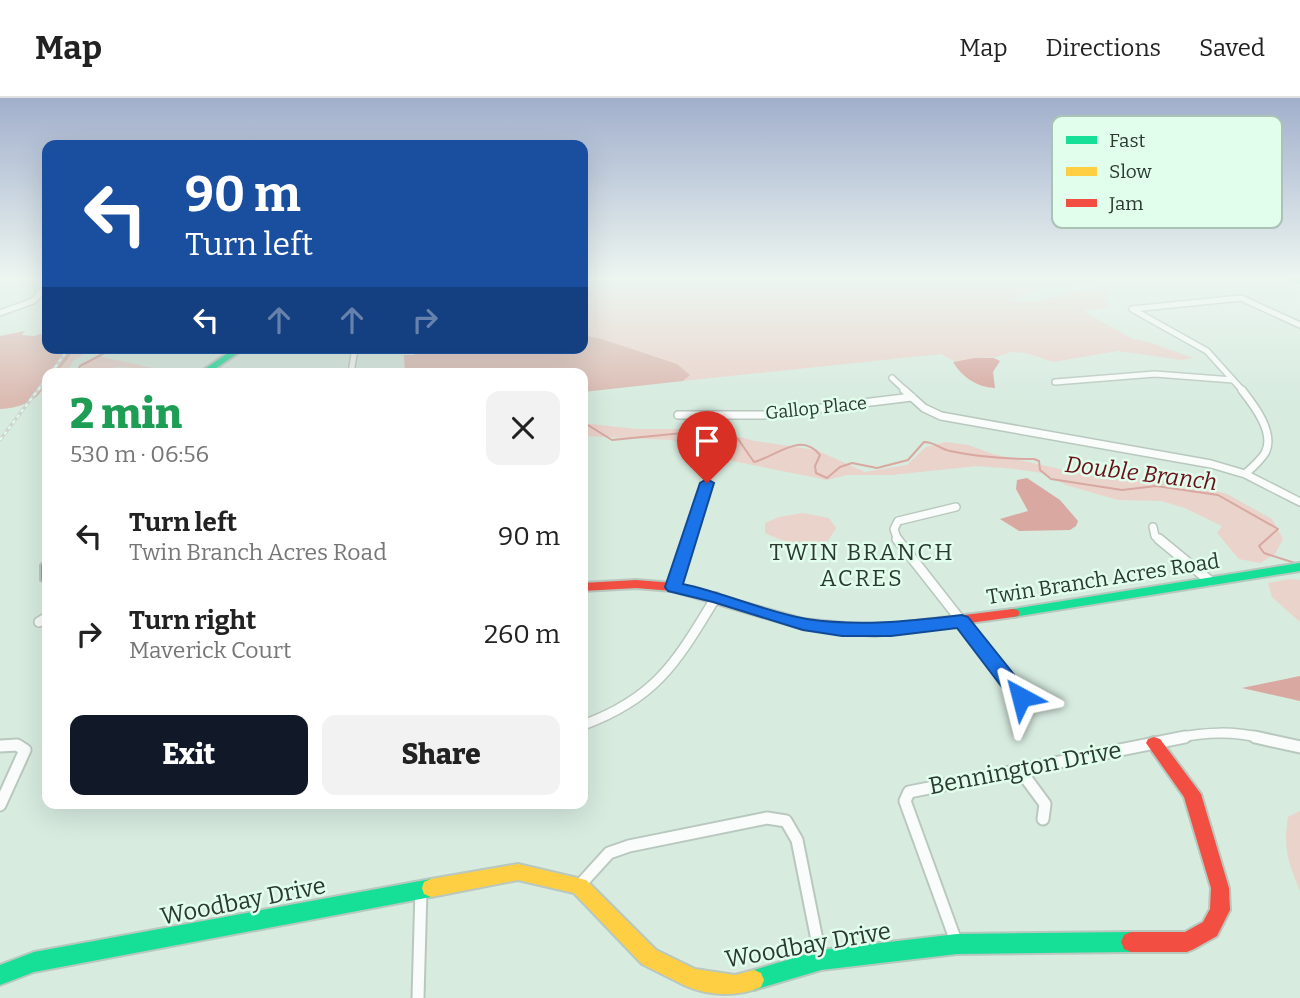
<!DOCTYPE html>
<meta charset="utf-8">
<style>
:root{--surface:#fff;--page:#f2f2f2;--text:#222;--muted:#767676;--line:#e0e0e0;--accent:#111827}
body{margin:0;font-family:Bitter,serif;background:var(--page);color:var(--text);height:100vh;display:flex;flex-direction:column;font-size:26px;white-space:nowrap}
*{box-sizing:border-box;margin:0}
p{font-size:23px;color:var(--muted)}
.icon{flex:none;width:38px;height:38px;fill:none;stroke:currentColor;stroke-width:2;stroke-linecap:round;stroke-linejoin:round}
.map{position:relative;flex:1;overflow:hidden}
.panel{position:absolute;left:42px;top:270px;width:546px;height:441px;display:flex;flex-direction:column;background:var(--surface);border-radius:14px;box-shadow:0 7px 28px #0002}
.panel>*{flex:none}
.guide{position:absolute;left:42px;top:42px;width:546px;height:214px;border-radius:14px;box-shadow:0 7px 28px #0002;background:#1a4fa0;color:#fff;overflow:hidden}
.pin{position:absolute;display:grid;place-items:center;width:60px;height:60px;color:#fff;margin:-72px -30px;border-radius:50% 50% 50% 0;rotate:-45deg;box-shadow:0 0 7px #0007}
.pin .icon{rotate:45deg}
.me{position:absolute;width:77px;margin:-38px;rotate:322deg;stroke-linejoin:round;filter:drop-shadow(0 0 5px #0008)}
.turn{display:flex;align-items:center;gap:24px;height:147px;padding:0 28px;font-size:32px}
.turn .icon{width:91px;height:91px;stroke-width:2.5}
.turn b{display:block;font-size:49px;line-height:60px}
.lanes{display:flex;align-items:center;height:66px;padding:0 28px;background:#0003;justify-content:center;gap:35px;direction:ltr}
.lanes .off{opacity:.35}
.round{display:grid;place-items:center;flex:none;width:74px;height:74px;border-radius:14px;background:var(--page)}
.head{display:flex;align-items:center;justify-content:space-between;height:119px;padding:0 28px}
h1{font-size:42px;font-weight:800;line-height:52px;color:#1e9e55}
.primary-button{display:flex;gap:14px;margin-top:auto;padding:14px 28px}
.primary-button a{flex:1;height:80px;border-radius:14px;background:var(--accent);color:#fff;font-size:28px;font-weight:800;line-height:80px;text-align:center}
.primary-button a+a{background:var(--page);color:var(--text)}
ul{padding:0;list-style:none}
li{display:flex;align-items:center;gap:21px;height:98px;padding:0 28px}
li div{flex:1}
li b{display:block;font-size:26px}
li em{font-style:normal}
header{display:flex;align-items:center;gap:42px;box-sizing:border-box;height:98px;padding:0 35px;background:var(--surface);border-bottom:2px solid var(--line)}
header strong{font-size:33px}
nav{display:flex;gap:38px;margin-inline-start:auto;font-size:24px}
.map>svg:first-child{display:block}
</style>
<header>
<strong>Map</strong>
<nav><a>Map</a><a>Directions</a><a>Saved</a></nav>
</header>
<div class="map">
<svg width="1300" height="900" viewBox="0 0 1300 900">
<rect width="100%" height="100%" fill="#d7ebdf"/>
<path fill="#ead3cb" d="M 583,179 L 1186,179 L 1039,190 L 1012,202 C 1045,210 1077,184 1109,194 L 1105,201 L 1109,206 L 1106,210 L 1083,213 L 1133,241 L 1149,244 L 1193,260 L 1181,262 L 1118,253 L 1053,264 L 1026,255 L 1011,254 L 996,259 L 954,263 L 941,256 L 683,283 L 689,277 L 677,266 L 602,241 L 583,237 Z
M 76,250 L 92,250 L 73,263 L 68,272 L 91,274 L 81,272 L 85,264 L 98,258 L 162,272 L 173,272 L 167,275 L 137,275 L 136,270 L 118,269 L 95,273 L 111,275 L 57,275 Z
M 583,325 L 636,331 L 695,331 L 729,336 L 755,343 L 816,352 L 865,374 L 907,367 L 926,349 L 946,344 L 968,347 L 993,356 L 1100,380 L 1167,381 L 1227,396 L 1272,421 L 1283,441 L 1275,456 L 1260,465 L 1239,461 L 1217,435 L 1222,428 L 1185,410 L 1161,403 L 1118,402 L 1066,387 L 1043,375 L 1015,371 L 978,368 L 891,377 L 847,377 L 827,382 L 693,355 L 685,348 L 672,342 L 583,338 Z
M 803,415 L 829,420 L 836,430 L 828,443 C 804,449 788,446 765,435 L 765,425 L 779,419 Z
M 1290,481 L 1300,482 L 1300,524 L 1272,499 L 1268,485 Z
M 1300,713 L 1300,793 C 1288,764 1283,750 1288,719 Z"/>
<path fill="#dbbab1" d="M 25,233 L 22,237 L 34,238 L 47,234 L 47,250 L 76,250 L 57,275 L 47,275 C 47,300 23,310 0,311 L 0,238 Z
M 583,237 L 602,241 L 677,266 L 690,277 L 683,283 L 583,294 L 583,275 L 405,275 L 404,257 L 413,257 L 431,250 L 583,250 Z"/>
<path fill="#d8a8a1" d="M 975,260 L 994,260 L 1000,263 L 993,274 L 995,290 C 976,289 962,279 953,264 Z
M 1027,380 L 1060,402 L 1078,423 L 1076,428 L 1070,432 L 1019,433 L 1000,421 L 1028,413 L 1016,391 L 1017,382 Z
M 1300,578 L 1300,603 L 1242,590 Z"/>
<g fill="none" stroke-linecap="round" stroke-linejoin="round">
<path stroke="#d8a8a1" stroke-width="2" d="M 114,250 L 80,268 L 78,273 L 95,275 L 130,272 L 132,275
M 583,324 L 612,342 L 723,331 L 738,341 L 754,364 C 777,358 801,333 820,357 L 815,368 L 816,375 L 827,380 L 840,369 L 852,365 L 877,370 L 908,362 L 924,344 C 935,344 940,351 950,353 C 978,359 1005,361 1034,361 L 1039,363 L 1040,372 L 1051,381 L 1122,392 L 1156,388 L 1218,397 L 1278,431 L 1259,448 L 1264,455 L 1295,465"/>
<defs>
<path id="street-far3" d="M 0,215 L 33,203 L 47,188
M 351,275 L 355,250
M 892,280 L 906,293
M 1055,284 L 1155,276 L 1233,282
M 1243,293 L 1207,253 L 1132,211 L 1241,200 L 1300,227"/>
<path id="street-far2" d="M 904,292 L 924,310 L 941,318 L 1211,366 L 1245,376 L 1300,404
M 1242,292 C 1253,306 1276,335 1265,355 C 1260,363 1252,370 1245,376
M 678,317 L 764,317 L 912,299
M 1153,429 L 1155,438 L 1161,443
M 689,443 L 707,385
M 898,443 L 894,431 L 898,423 L 956,409"/>
<path id="street-far1" d="M 897,441 L 1021,599
M 1159,441 L 1210,483
M 674,489 L 689,441
M 39,524 L 47,519
M 583,627 C 657,600 677,563 716,499
M 1176,640 C 1207,634 1232,633 1262,640"/>
<path id="street" d="M 1255,639 L 1300,649
M 0,648 L 17,647 L 25,652 L 0,707
M 1020,672 L 1045,706 L 1043,721
M 579,788 L 609,755 L 629,748 L 767,720 L 786,723 L 797,742 L 821,862
M 957,846 L 905,703 L 909,694 L 1185,639
M 418,900 L 421,791"/>
<path id="fast" d="M 1286,179 L 1300,181 L 1300,185 L 1287,180 Z
M 235,250 L 245,250 L 209,275 L 199,275 Z
M 47,463 L 47,486 L 41,482 L 41,467 Z
M 1300,465 L 1300,473 L 1013,519 L 1008,518 L 1006,515 L 1008,512 L 1013,511 Z
M 431,781 L 438,784 L 440,790 L 438,796 L 431,799 L 34,874 L 0,887 L 0,867 L 34,854 Z
M 1131,834 L 1138,837 L 1141,844 L 1138,851 L 1131,854 L 957,856 L 821,872 L 754,892 L 747,889 L 744,882 L 747,875 L 754,872 L 821,852 L 957,836 Z"/>
<path id="slow" d="M 518,766 L 586,782 L 656,852 L 695,871 L 735,877 L 754,872 L 761,875 L 764,882 L 761,889 C 738,899 709,898 686,888 L 642,866 L 574,795 L 518,782 L 431,799 L 424,796 L 422,790 L 424,784 L 431,781 Z"/>
<path id="jam" d="M 636,482 L 674,485 L 803,521 L 875,528 L 1013,511 L 1018,512 L 1020,515 L 1018,518 L 1013,519 L 875,538 L 803,531 L 673,493 L 636,490 L 583,493 L 583,485 Z
M 1154,639 L 1160,641 L 1201,696 L 1229,790 L 1230,812 L 1217,838 L 1194,851 L 1187,854 L 1131,854 L 1124,851 L 1121,844 L 1124,837 L 1131,834 L 1185,834 L 1203,824 L 1210,811 L 1211,790 L 1184,699 L 1146,645 L 1148,641 Z"/>
</defs>
<use href="#street-far3" stroke="#b9c8bf" stroke-width="8"/>
<use href="#street-far2" stroke="#b9c8bf" stroke-width="10"/>
<use href="#street-far1" stroke="#b9c8bf" stroke-width="12"/>
<use href="#street" stroke="#b9c8bf" stroke-width="15"/>
<use href="#fast" stroke="#b9c8bf" stroke-width="4"/>
<use href="#slow" stroke="#b9c8bf" stroke-width="4"/>
<use href="#jam" stroke="#b9c8bf" stroke-width="4"/>
<use href="#street-far3" stroke="#f9fcfa" stroke-width="5"/>
<use href="#street-far2" stroke="#f9fcfa" stroke-width="7"/>
<use href="#street-far1" stroke="#f9fcfa" stroke-width="9"/>
<use href="#street" stroke="#f9fcfa" stroke-width="11"/>
<use href="#fast" fill="#16e098" fill-rule="evenodd"/>
<use href="#slow" fill="#ffcf43" fill-rule="evenodd"/>
<use href="#jam" fill="#f24e42" fill-rule="evenodd"/>
<defs>
<path id="rail" d="M 51,275 L 69,250
M 0,342 L 47,280"/>
</defs>
<use href="#rail" stroke="#ced5d1" stroke-width="3.5"/>
<use href="#rail" stroke="#e1feed" stroke-width="2" stroke-dasharray="3.5" stroke-linecap="butt"/>
</g>
<linearGradient id="sky" x2="0" y2="1"><stop stop-color="#a1afcc"/><stop offset="0.59" stop-color="#edf6f1"/><stop offset="1" stop-color="#edf6f1" stop-opacity="0"/></linearGradient>
<rect width="1300" height="305" fill="url(#sky)"/>
<path fill="#1a73e8" stroke="#114b97" stroke-width="2" d="M 707,381 L 714,385 L 683,486 C 725,495 766,514 807,521 C 860,529 910,523 962,517 L 968,519 L 1028,594 L 1031,599 L 1028,605 L 1021,607 L 1014,605 L 957,530 L 891,538 L 842,538 L 803,532 L 713,504 L 668,493 L 665,489 L 700,385 Z"/>
<g text-anchor="middle" dominant-baseline="central" stroke-width="5" stroke-linejoin="round" paint-order="stroke">
<g font-size="18" fill="#2b3931" stroke="#e1feed">
<text transform="translate(816 310) rotate(-6)">Gallop Place</text>
</g>
<g font-size="21" fill="#2b3931" stroke="#e1feed">
<text transform="translate(1103 481) rotate(-9)">Twin Branch Acres Road</text>
</g>
<g font-size="23" font-style="italic" fill="#6a0e16" stroke="#e1feed">
<text transform="translate(1141 375) rotate(7)">Double Branch</text>
</g>
<g font-size="23" letter-spacing="2" fill="#2b3931" stroke="#e1feed">
<text x="862" y="454">TWIN BRANCH<tspan x="862" dy="26">ACRES</tspan></text>
</g>
<g font-size="24" fill="#2b3931" stroke="#e1feed">
<text transform="translate(1025 670) rotate(-11)">Bennington Drive</text>
<text transform="translate(243 803) rotate(-11)">Woodbay Drive</text>
<text transform="translate(808 847) rotate(-10)">Woodbay Drive</text>
</g>
</g>
<rect x="1052" y="18" width="230" height="112" rx="10" fill="#e1feed" stroke="#aac3b5" stroke-width="2"/>
<rect x="1066" y="38" width="31" height="8" fill="#16e098"/>
<rect x="1066" y="69" width="31" height="9" fill="#ffcf43"/>
<rect x="1066" y="101" width="31" height="8" fill="#f24e42"/>
<g font-size="19" fill="#2b3931">
<text x="1109" y="49">Fast</text>
<text x="1109" y="80">Slow</text>
<text x="1109" y="112">Jam</text>
</g>
</svg>
<div class="pin" style="left:707px;top:385px;background:#d93025"><svg class="icon" aria-label="arrive" viewBox="0 0 24 24"><path d="M6 21V4h12l-3 4 3 4H6"/></svg></div>
<svg class="me" style="left:1021px;top:599px" viewBox="-20 -20 40 40"><path d="M0-17L14 15 0 8-14 15z" fill="#1a73e8" stroke="#fff" stroke-width="4"/></svg>
<div class="guide">
<div class="turn"><svg class="icon" aria-label="left" viewBox="0 0 24 24"><path d="M17 20v-9H6M10 6l-5 5 5 5"/></svg><div><b>90 m</b>Turn left</div></div>
<div class="lanes"><svg class="icon" aria-label="left" viewBox="0 0 24 24"><path d="M17 20v-9H6M10 6l-5 5 5 5"/></svg><svg class="icon off" aria-label="ahead" viewBox="0 0 24 24"><path d="M12 20V5M6 11l6-6 6 6"/></svg><svg class="icon off" aria-label="ahead" viewBox="0 0 24 24"><path d="M12 20V5M6 11l6-6 6 6"/></svg><svg class="icon off" aria-label="right" viewBox="0 0 24 24"><path d="M7 20v-9h11M14 6l5 5-5 5"/></svg></div>
</div>
<section class="panel">
<div class="head"><div><h1>2 min</h1><p>530 m · 06:56</p></div><a class="round"><svg class="icon" aria-label="close" viewBox="0 0 24 24"><path d="M6 6l12 12M18 6L6 18"/></svg></a></div>
<ul>
<li><svg class="icon" aria-label="left" viewBox="0 0 24 24"><path d="M17 20v-9H6M10 6l-5 5 5 5"/></svg><div><b>Turn left</b><p>Twin Branch Acres Road</p></div><em>90 m</em></li>
<li><svg class="icon" aria-label="right" viewBox="0 0 24 24"><path d="M7 20v-9h11M14 6l5 5-5 5"/></svg><div><b>Turn right</b><p>Maverick Court</p></div><em>260 m</em></li>
</ul>
<div class="primary-button"><a>Exit</a><a>Share</a></div>
</section>
</div>
